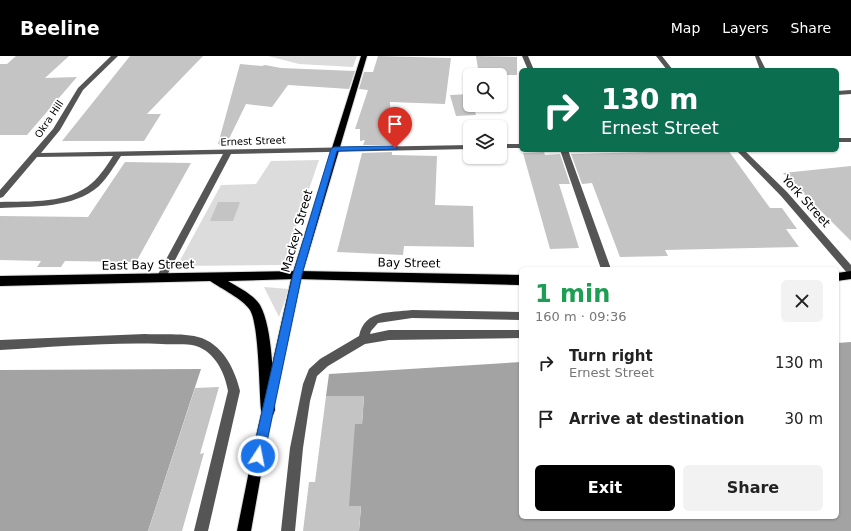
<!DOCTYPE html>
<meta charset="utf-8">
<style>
:root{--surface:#fff;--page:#f2f2f2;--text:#222;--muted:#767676;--accent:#000}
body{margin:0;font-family:"DejaVu Sans",sans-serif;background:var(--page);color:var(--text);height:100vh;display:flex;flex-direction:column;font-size:15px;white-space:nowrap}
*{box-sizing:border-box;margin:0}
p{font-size:13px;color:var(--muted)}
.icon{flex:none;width:22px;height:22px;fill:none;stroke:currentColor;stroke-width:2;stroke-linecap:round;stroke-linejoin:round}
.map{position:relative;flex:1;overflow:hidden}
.sheet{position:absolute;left:519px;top:211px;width:320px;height:252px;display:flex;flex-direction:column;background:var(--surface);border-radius:6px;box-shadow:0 1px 3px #0004}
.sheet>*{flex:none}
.hud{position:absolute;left:519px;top:12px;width:320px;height:84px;border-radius:6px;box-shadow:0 1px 3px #0004;background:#0b6e4f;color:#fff;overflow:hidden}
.controls{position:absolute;left:463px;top:12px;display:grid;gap:8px}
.controls a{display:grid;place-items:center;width:44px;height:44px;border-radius:6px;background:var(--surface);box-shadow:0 1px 3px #0004;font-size:20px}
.pin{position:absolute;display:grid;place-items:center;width:34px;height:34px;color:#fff;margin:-41px -17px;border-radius:50% 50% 50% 0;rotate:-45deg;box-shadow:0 0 4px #0007}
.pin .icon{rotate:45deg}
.me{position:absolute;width:44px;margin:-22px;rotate:11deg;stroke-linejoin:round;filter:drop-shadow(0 0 3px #0008)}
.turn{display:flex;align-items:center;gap:14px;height:84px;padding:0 16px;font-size:18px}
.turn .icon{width:52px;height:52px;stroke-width:2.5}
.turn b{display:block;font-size:28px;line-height:34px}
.round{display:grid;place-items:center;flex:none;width:42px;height:42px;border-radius:6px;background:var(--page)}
.summary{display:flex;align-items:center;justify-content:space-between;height:68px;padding:0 16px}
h1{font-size:24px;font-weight:700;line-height:30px;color:#1e9e55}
.primary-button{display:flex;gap:8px;margin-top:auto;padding:8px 16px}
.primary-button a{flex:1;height:46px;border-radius:6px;background:var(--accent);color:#fff;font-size:16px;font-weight:700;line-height:46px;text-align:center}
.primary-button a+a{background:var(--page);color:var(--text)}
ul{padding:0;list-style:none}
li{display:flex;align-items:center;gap:12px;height:56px;padding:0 16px}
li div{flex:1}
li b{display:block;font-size:15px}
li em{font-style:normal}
header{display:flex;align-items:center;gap:24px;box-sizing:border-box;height:56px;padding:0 20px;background:var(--accent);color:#fff}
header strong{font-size:19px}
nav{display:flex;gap:22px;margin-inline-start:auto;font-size:14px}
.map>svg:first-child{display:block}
</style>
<header>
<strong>Beeline</strong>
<nav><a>Map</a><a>Layers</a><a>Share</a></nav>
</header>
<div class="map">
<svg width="851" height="475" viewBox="0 0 851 475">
<rect width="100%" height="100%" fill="#fff"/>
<path fill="#dcdcdc" d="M 268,0 L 357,0 L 353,11 L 299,8 Z
M 319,104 L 283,209 L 177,210 L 221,129 L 256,128 L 271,105 Z
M 264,231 L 289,233 L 279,261 Z"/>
<path fill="#a3a3a3" d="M 851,286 L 851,475 L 359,475 L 361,450 L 348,450 L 346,368 L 362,368 L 364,340 L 326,340 L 329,318 L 521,306 L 521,461 L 837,461 L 837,287 Z
M 201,313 L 148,475 L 0,475 L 0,314 Z"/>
<path fill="#c4c4c4" d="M 16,0 L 69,0 L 45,22 L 77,21 L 27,79 L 0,79 L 0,8 L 7,8 Z
M 130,0 L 203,0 L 147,58 L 161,58 L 144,85 L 62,85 Z
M 378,0 L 451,2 L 445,48 L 390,46 L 392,89 L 363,89 L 365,84 L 360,85 L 360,73 L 355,73 L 368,34 L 359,33 L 364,16 L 373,16 Z
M 476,0 L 517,1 L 517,19 L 479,19 Z
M 240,8 L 262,10 L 265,9 L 281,12 L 355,15 L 349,33 L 288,29 L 272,51 L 246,48 L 225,91 L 218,88 Z
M 469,38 L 470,49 L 473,49 L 476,59 L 456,60 L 450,39 Z
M 728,94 L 770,152 L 782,152 L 797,173 L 786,173 L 799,191 L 665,194 L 668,200 L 620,201 L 592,127 L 582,128 L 571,98 Z
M 392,96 L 392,99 L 437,100 L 435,149 L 473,150 L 474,191 L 404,190 L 403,199 L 337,196 L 362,97 Z
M 544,96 L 545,99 L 560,98 L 570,128 L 559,128 L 579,192 L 550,193 L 523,97 Z
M 125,106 L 191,107 L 136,206 L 65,205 L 61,211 L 37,211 L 41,205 L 0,204 L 0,160 L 88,161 Z
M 851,110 L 851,185 L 783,117 Z
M 218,146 L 240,146 L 233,165 L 210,165 Z
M 219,331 L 200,398 L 204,397 L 182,475 L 148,475 L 195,332 Z
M 326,340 L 364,340 L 362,368 L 355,368 L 349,450 L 361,450 L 359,475 L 303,475 L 309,426 L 315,426 Z"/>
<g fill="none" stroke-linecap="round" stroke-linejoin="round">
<defs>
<path id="major" d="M 361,0 L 367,0 L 302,219 L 267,385 L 251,475 L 237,475 L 255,385 L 292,219 Z"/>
<path id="highway" d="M 297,215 L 521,219 L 521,229 L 297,223 L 228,225 C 238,231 254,239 260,249 C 273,272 273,327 275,354 L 273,359 L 268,361 L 263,359 L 261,354 C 259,333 259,269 250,254 C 243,243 220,232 210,225 L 0,230 L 0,220 Z
M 851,215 L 851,223 L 837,225 L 837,217 Z"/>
</defs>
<use href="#major" stroke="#dbdbdb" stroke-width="2"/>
<use href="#highway" stroke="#dbdbdb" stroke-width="2"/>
<path fill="#555" fill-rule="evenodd" d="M 111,0 L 118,0 L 83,34 L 60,74 L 41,97 L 470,89 L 470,93 L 231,98 L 164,225 L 161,226 L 156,222 L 223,98 L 121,100 C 114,110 108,121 99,130 C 73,153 32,150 0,152 L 0,146 C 30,145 68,148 92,127 C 101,119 107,109 113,100 L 37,101 L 3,141 L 0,142 L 0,134 L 53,73 L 78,32 Z
M 522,0 L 528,0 L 534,14 L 528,14 Z
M 656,0 L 662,0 L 673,14 L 667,14 Z
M 755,0 L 759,0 L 766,14 L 760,14 Z
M 851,34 L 851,38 L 837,39 L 837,35 Z
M 837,82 L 851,82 L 851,86 L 837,86 Z
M 500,88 L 521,88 L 521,92 L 500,92 Z
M 560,94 L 568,94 L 611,213 L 601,213 Z
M 736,94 L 744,94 L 787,136 L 851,209 L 851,219 L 848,218 L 781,140 Z
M 412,254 L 521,256 L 521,264 L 412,262 L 378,267 L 371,275 L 370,278 L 389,274 L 521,274 L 521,282 L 389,284 L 365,288 L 328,310 L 317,320 L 310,345 L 303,392 L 295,475 L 281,475 L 290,392 L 303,328 L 309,313 L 320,303 L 359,280 C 365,253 390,257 412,254 Z
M 145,278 C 161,279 183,277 198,281 C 222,287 235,313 240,335 L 208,475 L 194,475 L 228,335 C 225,317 215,296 196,290 C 186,287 172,289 162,288 C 109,286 54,291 0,294 L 0,284 Z"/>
<use href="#major" fill="#000" fill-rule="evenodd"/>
<use href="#highway" fill="#000" fill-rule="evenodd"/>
</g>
<path fill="#1a73e8" stroke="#114b97" d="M 395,90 L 397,90 L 397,93 L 337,95 L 302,218 L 264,400 L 262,404 L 258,406 L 254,404 L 252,400 L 293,218 L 331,93 L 334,91 Z"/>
<g text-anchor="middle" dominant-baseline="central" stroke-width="3.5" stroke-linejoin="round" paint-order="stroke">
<g font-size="10" fill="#000" stroke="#fff">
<text transform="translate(49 63) rotate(-56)">Okra Hill</text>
<text transform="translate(253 85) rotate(-2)">Ernest Street</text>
</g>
<g font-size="12" fill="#000" stroke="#fff">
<text transform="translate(806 145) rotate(48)">York Street</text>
<text transform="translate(297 175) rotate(-74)">Mackey Street</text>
<text transform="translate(409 207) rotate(1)">Bay Street</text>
<text transform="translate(148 209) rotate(-1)">East Bay Street</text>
</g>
</g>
</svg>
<div class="controls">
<a><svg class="icon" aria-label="search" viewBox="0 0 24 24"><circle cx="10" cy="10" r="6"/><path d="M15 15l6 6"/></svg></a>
<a><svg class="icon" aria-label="layers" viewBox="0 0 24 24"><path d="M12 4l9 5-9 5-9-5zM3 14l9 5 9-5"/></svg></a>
</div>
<div class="pin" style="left:395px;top:92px;background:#d93025"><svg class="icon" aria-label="arrive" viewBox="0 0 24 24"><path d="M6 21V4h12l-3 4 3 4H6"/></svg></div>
<svg class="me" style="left:258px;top:400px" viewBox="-20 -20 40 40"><circle r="17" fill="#1a73e8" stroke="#fff" stroke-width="3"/><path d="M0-11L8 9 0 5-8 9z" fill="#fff"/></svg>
<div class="hud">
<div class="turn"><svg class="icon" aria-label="right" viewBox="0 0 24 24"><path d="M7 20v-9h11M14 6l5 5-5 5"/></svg><div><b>130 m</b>Ernest Street</div></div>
</div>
<section class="sheet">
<div class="summary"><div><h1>1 min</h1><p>160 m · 09:36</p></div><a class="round"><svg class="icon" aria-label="close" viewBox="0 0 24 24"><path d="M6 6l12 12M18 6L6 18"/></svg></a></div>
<ul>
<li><svg class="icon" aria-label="right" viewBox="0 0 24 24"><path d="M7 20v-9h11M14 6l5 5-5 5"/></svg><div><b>Turn right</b><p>Ernest Street</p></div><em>130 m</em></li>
<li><svg class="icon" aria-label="arrive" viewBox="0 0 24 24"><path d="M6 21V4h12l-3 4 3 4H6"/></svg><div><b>Arrive at destination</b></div><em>30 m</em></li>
</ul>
<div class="primary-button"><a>Exit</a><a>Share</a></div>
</section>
</div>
